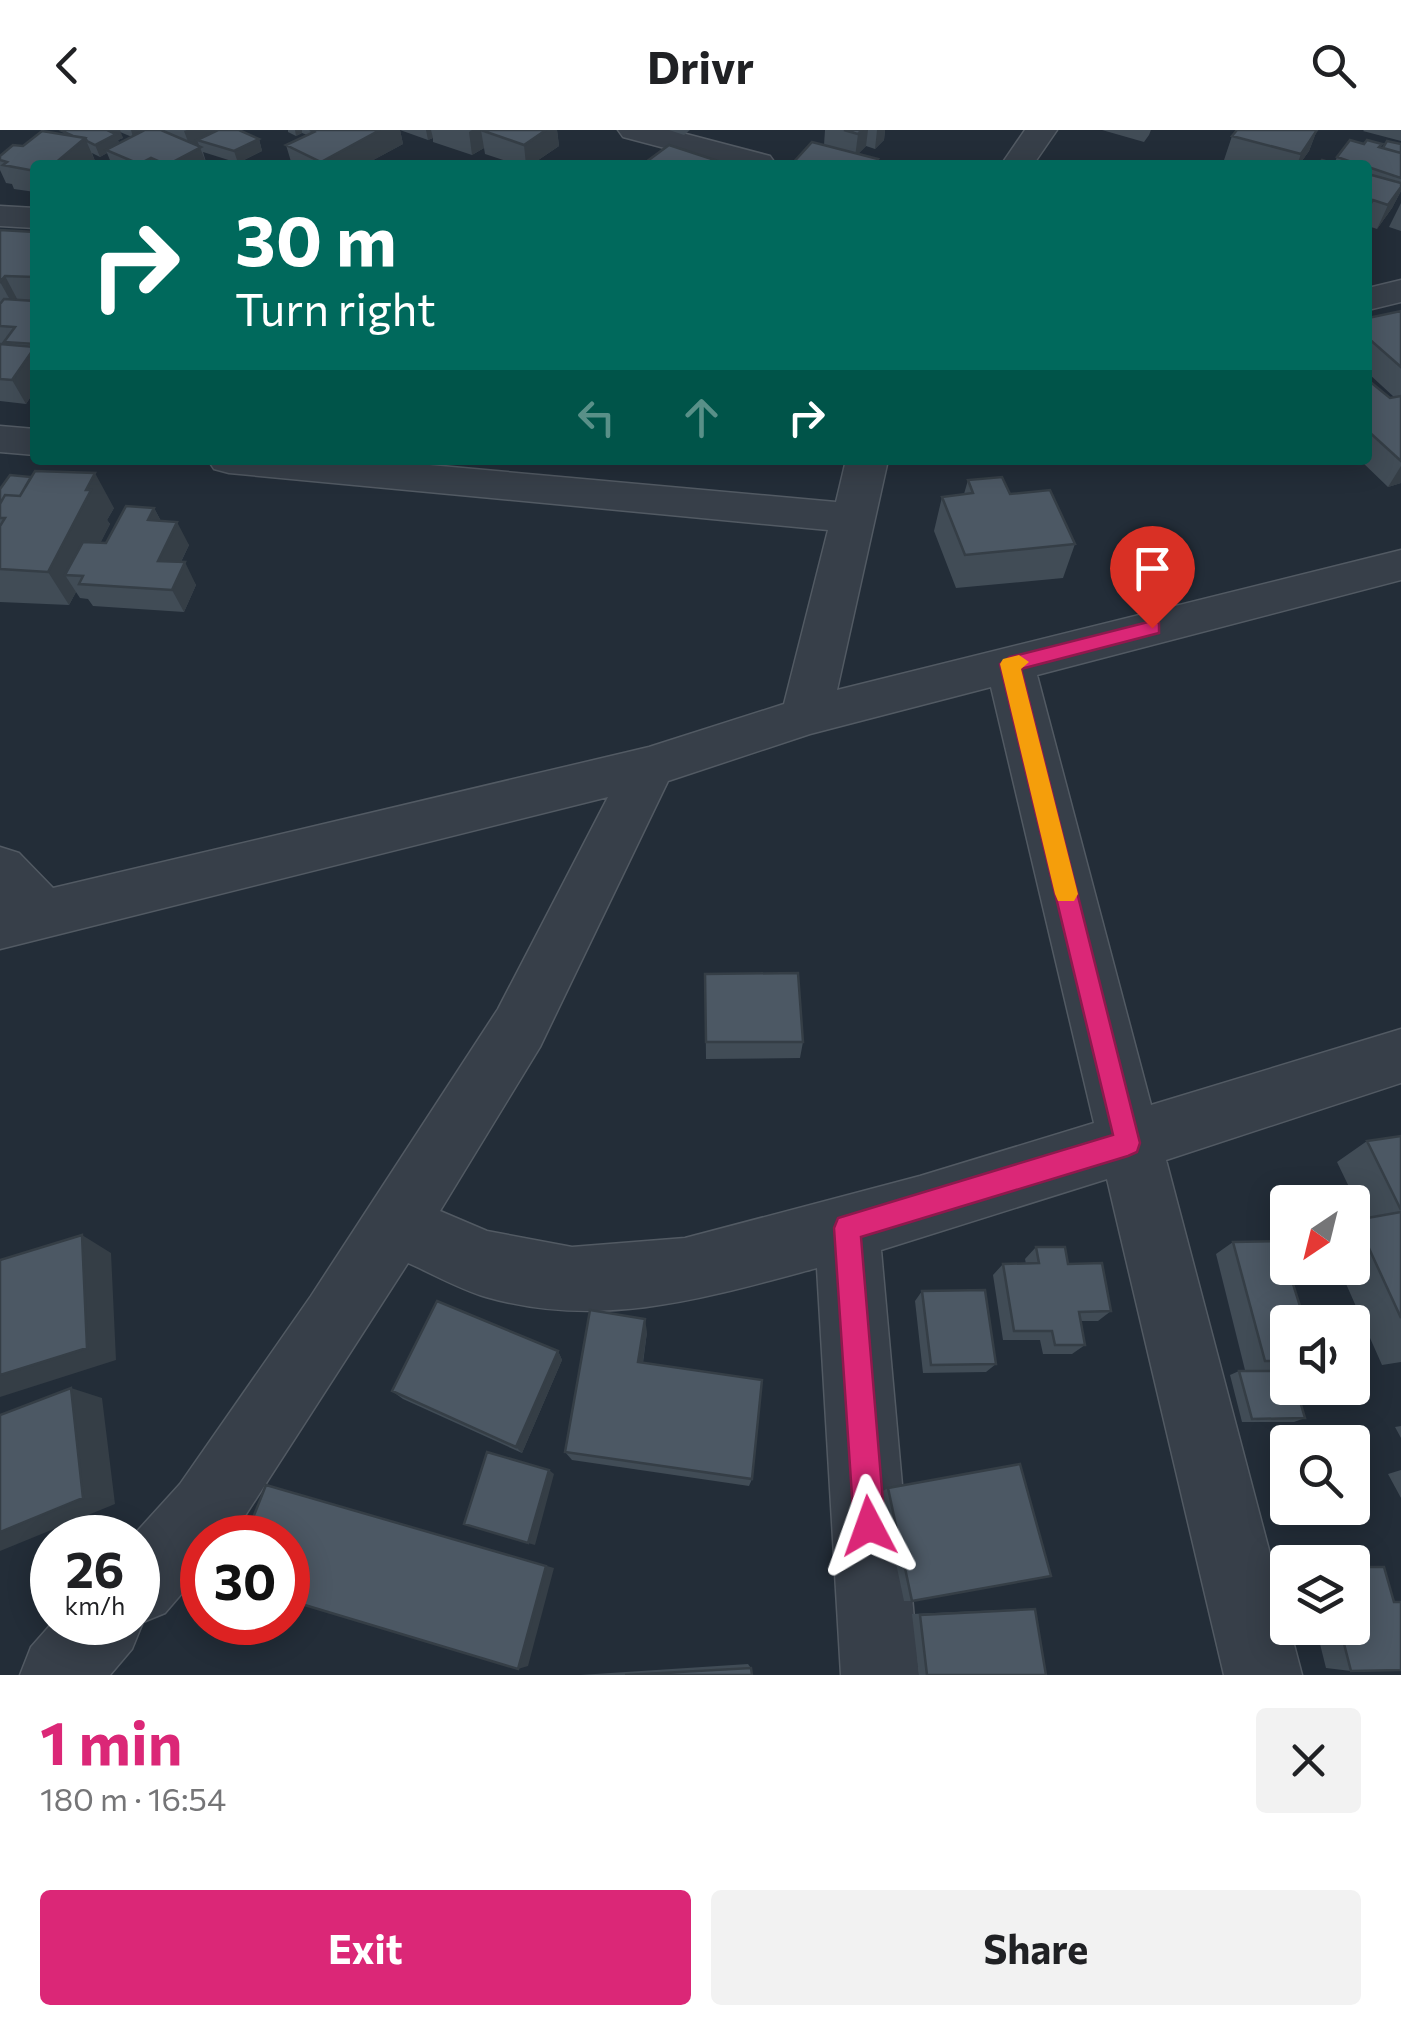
<!DOCTYPE html>
<meta charset="utf-8">
<style>
:root{--surface:#fff;--page:#f2f2f2;--text:#202124;--muted:#757577;--accent:#db2777}
body{margin:0;font-family:Commissioner,sans-serif;background:var(--page);color:var(--text);height:100vh;display:flex;flex-direction:column;font-size:38px;white-space:nowrap}
*{box-sizing:border-box;margin:0}
p{font-size:32px;color:var(--muted)}
.icon{flex:none;width:55px;height:55px;fill:none;stroke:currentColor;stroke-width:2;stroke-linecap:round;stroke-linejoin:round}
.map{position:relative;height:1545px;overflow:hidden}
.details{display:flex;flex-direction:column;background:var(--surface);flex:1}
.details>*{flex:none}
.banner{position:absolute;left:30px;top:30px;width:1342px;height:305px;border-radius:10px;box-shadow:0 5px 25px #0003;background:#00695c;color:#fff;overflow:hidden}
.needle{width:65px;rotate:215deg}
.tools{position:absolute;left:1270px;top:1055px;display:grid;gap:20px}
.tools a{display:grid;place-items:center;width:100px;height:100px;border-radius:10px;background:var(--surface);box-shadow:0 5px 25px #0003;font-size:50px}
.speed{position:absolute;left:30px;top:1385px;display:flex;gap:20px;font-size:50px;font-weight:700;text-align:center}
.speed>*{display:grid;place-content:center;width:130px;height:130px;border-radius:50%;background:var(--surface);box-shadow:0 5px 25px #0003;line-height:1}
.speed small{font-size:25px;font-weight:400}
.speed .limit{border:15px solid #d22;background:#fff;color:#111}
.pin{position:absolute;display:grid;place-items:center;width:85px;height:85px;color:#fff;margin:-102px -42px;border-radius:50% 50% 50% 0;rotate:-45deg;box-shadow:0 0 10px #0007}
.pin .icon{rotate:45deg}
.me{position:absolute;width:110px;margin:-55px;rotate:356deg;stroke-linejoin:round;filter:drop-shadow(0 0 8px #0008)}
.turn{display:flex;align-items:center;gap:35px;height:210px;padding:0 40px;font-size:45px}
.turn .icon{width:130px;height:130px;stroke-width:2.5}
.turn b{display:block;font-size:70px;line-height:85px}
.lanes{display:flex;align-items:center;height:95px;padding:0 40px;background:#0003;justify-content:center;gap:50px;direction:ltr}
.lanes .off{opacity:.35}
.round{display:grid;place-items:center;flex:none;width:105px;height:105px;border-radius:10px;background:var(--page)}
.headline{display:flex;align-items:center;justify-content:space-between;height:170px;padding:0 40px}
h1{font-size:60px;font-weight:700;line-height:75px;color:var(--accent)}
.button{display:flex;gap:20px;margin-top:auto;padding:20px 40px}
.button a{flex:1;height:115px;border-radius:10px;background:var(--accent);color:#fff;font-size:40px;font-weight:700;line-height:115px;text-align:center}
.button a+a{background:var(--page);color:var(--text)}
header{display:flex;justify-content:space-between;align-items:center;height:130px;padding:0 40px;background:var(--surface);font-size:45px;font-weight:700}
.map>svg:first-child{display:block}
</style>
<header><svg class="icon" aria-label="back" viewBox="0 0 24 24"><path d="M15 5l-7 7 7 7"/></svg>Drivr<svg class="icon" aria-label="search" viewBox="0 0 24 24"><circle cx="10" cy="10" r="6"/><path d="M15 15l6 6"/></svg></header>
<div class="map">
<svg width="1401" height="1545" viewBox="0 0 1401 1545">
<rect width="100%" height="100%" fill="#232d38"/>
<g fill="none" stroke-linecap="round" stroke-linejoin="round">
<defs>
<path id="minor" d="M 618,0 L 671,0 L 770,26 L 775,33 L 729,35 L 623,7 Z
M 1025,0 L 1057,0 L 1033,35 L 1001,35 Z
M 0,76 L 35,78 L 35,98 L 0,96 Z
M 1401,150 L 1401,172 L 1368,180 L 1368,158 Z
M 0,296 L 35,299 L 35,325 L 0,322 Z
M 208,330 L 374,330 L 836,372 L 846,330 L 888,330 L 837,560 L 1401,420 L 1401,450 L 1037,545 L 1151,975 L 1401,899 L 1401,953 L 1166,1030 L 1302,1545 L 1224,1545 L 1107,1049 L 881,1120 L 919,1545 L 841,1545 L 817,1138 C 706,1168 600,1200 486,1167 C 459,1159 433,1144 408,1133 L 232,1406 L 202,1408 L 202,1440 L 165,1483 L 143,1492 L 132,1519 L 110,1545 L 20,1545 L 31,1517 L 53,1492 L 138,1492 L 138,1408 L 131,1408 L 180,1354 L 311,1166 L 498,879 L 608,667 L 0,819 L 0,717 L 19,723 L 53,758 L 649,617 L 784,574 L 828,400 L 229,343 L 214,339 ZM 991,557 L 1094,993 L 920,1046 L 685,1108 L 572,1117 L 487,1101 L 440,1081 L 540,917 L 668,651 L 810,604 Z"/>
</defs>
<use href="#minor" stroke="#525a63" stroke-width="3"/>
<use href="#minor" fill="#373f49" fill-rule="evenodd"/>
</g>
<path fill="#414c56" fill-rule="evenodd" d="M 65,0 L 239,0 L 259,9 L 262,21 L 238,33 L 203,22 L 207,35 L 112,35 L 107,23 L 100,27 L 92,23 L 95,31 L 35,35 L 35,62 L 14,59 L 12,54 L 6,53 L 0,40 L 0,26 L 23,16 L 64,4 L 62,1 ZM 120,2 L 132,7 L 119,13 L 118,10 L 123,8 Z
M 288,0 L 557,0 L 559,16 L 531,35 L 518,35 L 485,24 L 484,18 L 472,25 L 433,12 L 433,8 L 428,10 L 400,0 L 403,14 L 364,35 L 292,35 L 286,15 L 307,5 L 302,3 L 296,6 L 288,2 Z
M 669,0 L 690,0 L 684,5 Z
M 825,0 L 885,0 L 884,10 L 875,19 L 866,16 L 858,24 L 824,15 Z
M 1102,0 L 1151,0 L 1149,5 L 1144,12 Z
M 1317,0 L 1309,21 L 1299,35 L 1245,35 L 1224,30 L 1232,6 Z
M 1364,0 L 1401,0 L 1401,11 L 1363,1 Z
M 1364,14 L 1382,14 L 1380,18 L 1383,18 L 1401,14 L 1401,61 L 1392,78 L 1377,99 L 1368,96 L 1368,35 L 1318,35 L 1334,34 L 1337,27 Z
M 1401,73 L 1401,101 L 1389,97 Z
M 0,100 L 35,102 L 35,260 L 26,274 L 0,271 Z
M 1401,181 L 1401,353 L 1388,357 L 1360,330 L 1368,330 L 1368,250 L 1390,268 L 1394,267 L 1368,243 L 1368,188 Z
M 968,350 L 1010,364 L 1075,414 L 1063,448 L 956,458 L 934,401 L 942,367 L 964,364 Z
M 0,359 L 114,378 L 107,390 L 110,394 L 100,413 L 106,413 L 154,378 L 161,391 L 189,415 L 181,432 L 196,455 L 184,482 L 93,476 L 88,469 L 80,468 L 76,462 L 69,475 L 0,472 Z
M 705,844 L 803,912 L 800,928 L 706,929 Z
M 1401,1006 L 1401,1232 L 1382,1235 L 1339,1138 L 1352,1138 L 1352,1092 L 1364,1088 L 1337,1032 L 1367,1011 Z
M 1233,1112 L 1288,1192 L 1288,1240 L 1245,1240 L 1216,1124 Z
M 1036,1117 L 1068,1134 L 1111,1181 L 1098,1191 L 1081,1191 L 1085,1215 L 1072,1224 L 1043,1224 L 1040,1210 L 1003,1210 L 993,1145 L 1003,1134 L 1026,1134 L 1025,1129 Z
M 922,1161 L 996,1234 L 986,1242 L 923,1243 L 915,1171 Z
M 647,1202 L 643,1233 L 752,1349 L 749,1356 L 572,1330 L 565,1322 Z
M 558,1221 L 562,1230 L 522,1323 L 403,1269 L 392,1261 Z
M 1239,1241 L 1305,1288 L 1294,1292 L 1242,1292 L 1230,1245 Z
M 1401,1296 L 1401,1308 L 1395,1297 Z
M 1401,1340 L 1401,1368 L 1388,1344 Z
M 888,1358 L 912,1471 L 904,1471 L 881,1362 Z
M 1394,1472 L 1351,1541 L 1326,1538 L 1316,1498 L 1352,1498 Z
M 1023,1479 L 1046,1545 L 919,1545 L 912,1484 Z
M 748,1534 L 751,1538 L 752,1545 L 580,1545 Z"/>
<path fill="#353e46" d="M 111,0 L 120,0 L 123,8 L 118,10 L 121,16 L 106,20 L 107,23 L 100,27 L 95,15 Z
M 131,0 L 147,0 L 133,7 Z
M 187,0 L 219,0 L 197,10 L 207,35 L 167,35 L 192,22 L 184,1 Z
M 295,0 L 302,0 L 302,3 L 296,6 Z
M 380,0 L 400,0 L 403,14 L 364,35 L 322,35 L 321,32 Z
M 426,0 L 431,0 L 433,8 L 428,10 Z
M 472,0 L 496,0 L 481,0 L 484,18 L 472,25 L 469,2 Z
M 546,0 L 557,0 L 559,16 L 531,35 L 526,35 L 524,15 Z
M 862,0 L 868,0 L 866,16 L 855,27 L 858,4 Z
M 877,0 L 885,0 L 884,10 L 875,19 Z
M 1317,0 L 1309,21 L 1299,35 L 1297,35 L 1301,24 Z
M 85,8 L 95,31 L 90,35 L 53,35 Z
M 259,9 L 262,21 L 238,33 L 234,21 Z
M 151,28 L 154,35 L 139,35 Z
M 1401,56 L 1401,61 L 1392,78 L 1377,99 L 1388,75 Z
M 5,146 L 23,180 L 19,186 L 0,152 Z
M 35,218 L 35,260 L 26,274 L 12,250 Z
M 1401,336 L 1401,353 L 1388,357 Z
M 95,343 L 114,378 L 107,390 L 110,394 L 84,446 L 65,445 L 76,462 L 69,475 L 48,442 Z
M 154,378 L 166,401 L 148,390 Z
M 177,392 L 189,415 L 170,454 L 158,431 Z
M 185,432 L 196,455 L 184,482 L 172,460 Z
M 82,1105 L 111,1123 L 116,1230 L 0,1267 L 0,1245 Z
M 645,1189 L 647,1202 L 641,1244 L 638,1232 Z
M 558,1221 L 562,1230 L 522,1323 L 516,1317 Z
M 71,1258 L 102,1268 L 115,1374 L 0,1421 L 0,1402 Z
M 549,1340 L 554,1344 L 535,1415 L 528,1413 Z
M 266,1355 L 554,1438 L 528,1536 L 518,1539 Z"/>
<path fill="#4c5864" stroke="#353e46" stroke-width="2.5" d="M 65,0 L 111,0 L 109,1 L 116,4 L 95,15 L 87,11 L 85,8 L 73,6 L 62,1 Z
M 145,0 L 161,0 L 201,17 L 167,35 L 151,28 L 139,34 L 106,20 Z
M 218,0 L 239,0 L 259,9 L 234,21 L 197,10 Z
M 310,0 L 380,0 L 321,32 L 286,15 L 314,2 Z
M 481,0 L 546,0 L 524,15 Z
M 844,0 L 862,0 L 858,4 Z
M 1237,0 L 1317,0 L 1301,24 L 1232,6 Z
M 42,1 L 85,8 L 53,35 L 35,35 L 35,41 L 3,35 L 7,32 L 0,30 L 0,26 L 13,15 L 23,16 Z
M 1350,10 L 1364,14 L 1367,10 L 1382,14 L 1379,17 L 1401,23 L 1401,48 L 1368,37 L 1368,35 L 1360,35 L 1337,27 Z
M 1387,11 L 1401,14 L 1401,23 L 1383,18 Z
M 812,12 L 878,29 L 874,34 L 880,35 L 791,35 Z
M 669,15 L 730,35 L 642,35 Z
M 1322,30 L 1338,35 L 1318,35 Z
M 1368,44 L 1401,53 L 1401,57 L 1388,75 L 1373,70 L 1369,76 L 1368,76 Z
M 0,100 L 35,102 L 35,147 L 5,146 L 0,152 Z
M 4,169 L 35,171 L 35,214 L 4,212 L 15,197 L 0,196 L 0,174 Z
M 1401,181 L 1401,237 L 1368,208 L 1368,188 Z
M 0,214 L 35,217 L 12,250 L 0,249 Z
M 1368,250 L 1390,268 L 1401,266 L 1401,331 L 1368,301 Z
M 35,341 L 95,343 L 86,360 L 91,360 L 48,442 L 0,439 L 0,396 L 5,388 L 0,388 L 0,374 L 5,365 L 20,366 Z
M 10,345 L 31,347 L 20,366 L 5,365 L 0,374 L 0,359 Z
M 1002,347 L 1010,364 L 1050,360 L 1075,414 L 965,425 L 942,367 L 973,363 L 968,350 Z
M 126,376 L 154,378 L 148,390 L 177,392 L 158,431 L 185,432 L 172,460 L 79,454 L 83,446 L 65,445 L 83,412 L 106,413 Z
M 798,843 L 803,912 L 706,912 L 705,844 Z
M 1401,1006 L 1401,1080 L 1367,1011 Z
M 1401,1082 L 1401,1188 L 1356,1090 Z
M 82,1105 L 87,1218 L 0,1245 L 0,1130 Z
M 1281,1111 L 1288,1138 L 1305,1192 L 1288,1192 L 1288,1231 L 1265,1231 L 1233,1112 Z
M 1036,1117 L 1065,1117 L 1068,1134 L 1102,1133 L 1111,1181 L 1079,1182 L 1085,1215 L 1055,1215 L 1052,1201 L 1014,1201 L 1003,1134 L 1039,1133 Z
M 985,1160 L 996,1234 L 931,1235 L 922,1161 Z
M 437,1171 L 558,1221 L 516,1317 L 392,1261 Z
M 590,1180 L 645,1189 L 638,1232 L 762,1250 L 752,1349 L 565,1322 Z
M 1239,1241 L 1288,1241 L 1288,1258 L 1296,1258 L 1305,1288 L 1252,1289 Z
M 71,1258 L 83,1368 L 0,1402 L 0,1285 Z
M 487,1322 L 549,1340 L 528,1413 L 464,1394 Z
M 1020,1334 L 1051,1446 L 912,1471 L 888,1358 Z
M 266,1355 L 546,1436 L 518,1539 L 288,1470 L 288,1408 L 245,1408 Z
M 1352,1437 L 1384,1437 L 1394,1472 L 1401,1472 L 1401,1540 L 1351,1541 L 1340,1498 L 1352,1498 Z
M 1035,1479 L 1046,1545 L 927,1545 L 920,1485 Z
M 751,1538 L 752,1545 L 625,1545 Z"/>
<path fill="#db2777" stroke="#8e194d" stroke-width="2.5" d="M 1152,491 L 1159,493 L 1159,503 L 1021,539 L 1140,1013 L 1137,1022 L 1128,1026 L 861,1107 L 885,1396 L 880,1407 L 869,1411 L 858,1407 L 854,1396 L 834,1098 L 838,1088 L 1113,1005 L 1000,534 L 1010,527 Z"/>
<path fill="#f59e0b" d="M 1019,525 L 1029,532 L 1021,539 L 1078,764 L 1074,771 L 1058,771 L 1055,764 L 1000,534 L 1003,529 Z"/>
</svg>
<div class="tools">
<a><svg class="needle" viewBox="-14 -14 28 28"><path d="M0-13l5 13h-10z" fill="#e53935"/><path d="M0 13l5-13h-10z" fill="#757577"/></svg></a>
<a><svg class="icon" aria-label="sound" viewBox="0 0 24 24"><path d="M4 9h4l5-4v14l-5-4H4zM17 9q2 3 0 6"/></svg></a>
<a><svg class="icon" aria-label="search" viewBox="0 0 24 24"><circle cx="10" cy="10" r="6"/><path d="M15 15l6 6"/></svg></a>
<a><svg class="icon" aria-label="layers" viewBox="0 0 24 24"><path d="M12 4l9 5-9 5-9-5zM3 14l9 5 9-5"/></svg></a>
</div>
<div class="speed"><div>26<small>km/h</small></div><div class="limit">30</div></div>
<div class="pin" style="left:1152px;top:498px;background:#d93025"><svg class="icon" aria-label="arrive" viewBox="0 0 24 24"><path d="M6 21V4h12l-3 4 3 4H6"/></svg></div>
<svg class="me" style="left:869px;top:1396px" viewBox="-20 -20 40 40"><path d="M0-17L14 15 0 8-14 15z" fill="#db2777" stroke="#fff" stroke-width="4"/></svg>
<div class="banner">
<div class="turn"><svg class="icon" aria-label="right" viewBox="0 0 24 24"><path d="M7 20v-9h11M14 6l5 5-5 5"/></svg><div><b>30 m</b>Turn right</div></div>
<div class="lanes"><svg class="icon off" aria-label="left" viewBox="0 0 24 24"><path d="M17 20v-9H6M10 6l-5 5 5 5"/></svg><svg class="icon off" aria-label="ahead" viewBox="0 0 24 24"><path d="M12 20V5M6 11l6-6 6 6"/></svg><svg class="icon" aria-label="right" viewBox="0 0 24 24"><path d="M7 20v-9h11M14 6l5 5-5 5"/></svg></div>
</div>
</div>
<section class="details">
<div class="headline"><div><h1>1 min</h1><p>180 m · 16:54</p></div><a class="round"><svg class="icon" aria-label="close" viewBox="0 0 24 24"><path d="M6 6l12 12M18 6L6 18"/></svg></a></div>
<div class="button"><a>Exit</a><a>Share</a></div>
</section>
